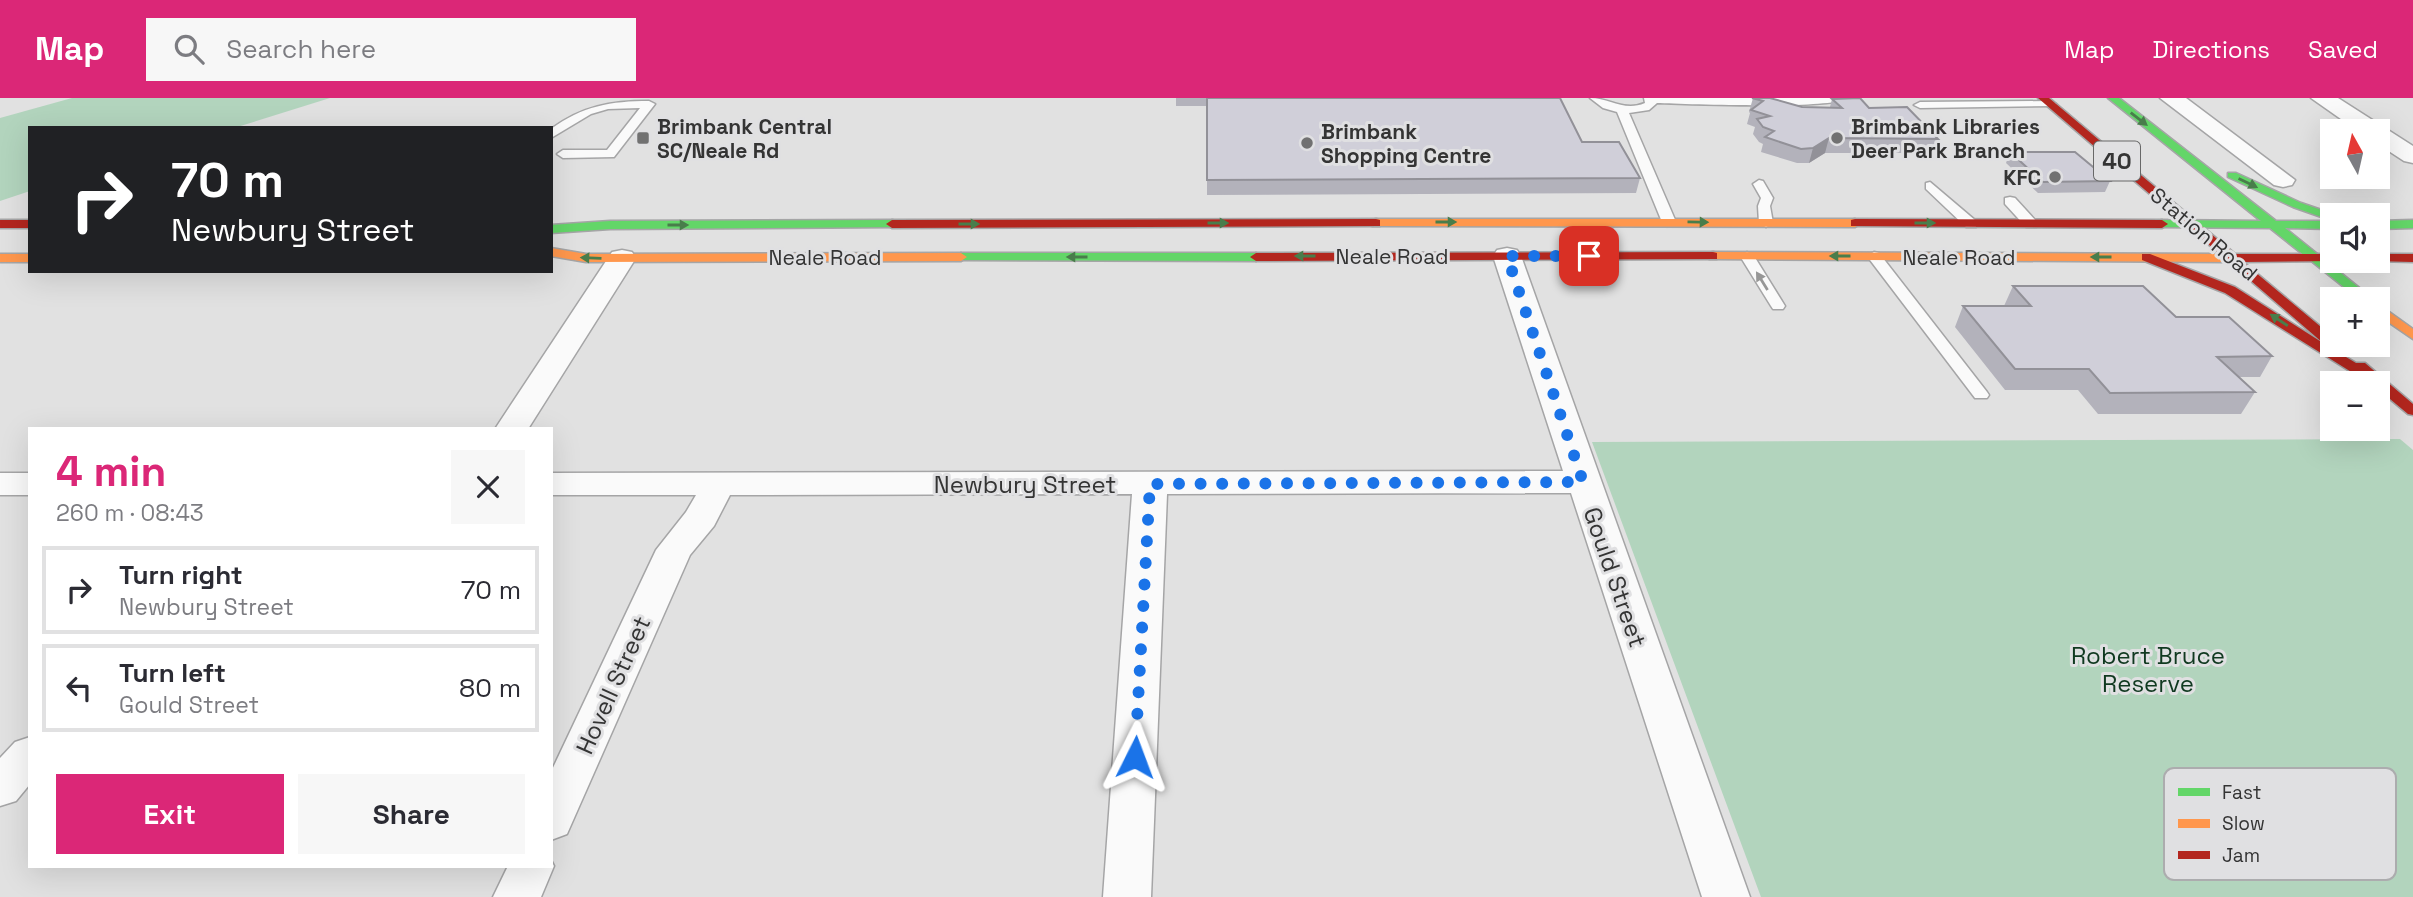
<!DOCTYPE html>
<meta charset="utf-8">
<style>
:root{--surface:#fff;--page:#f7f7f7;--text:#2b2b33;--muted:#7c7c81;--line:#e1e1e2;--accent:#db2777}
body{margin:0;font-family:"Space Grotesk",sans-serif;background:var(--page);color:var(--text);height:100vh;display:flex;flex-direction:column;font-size:26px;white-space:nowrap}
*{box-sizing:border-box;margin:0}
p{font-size:23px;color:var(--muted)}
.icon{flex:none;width:38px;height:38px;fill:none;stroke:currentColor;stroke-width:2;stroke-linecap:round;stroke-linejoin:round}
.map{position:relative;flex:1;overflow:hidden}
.sheet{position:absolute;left:28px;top:329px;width:525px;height:441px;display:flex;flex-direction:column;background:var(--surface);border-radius:0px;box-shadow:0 7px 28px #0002}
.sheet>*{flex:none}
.hud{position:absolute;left:28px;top:28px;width:525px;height:147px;border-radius:0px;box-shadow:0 7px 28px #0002;background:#202124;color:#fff;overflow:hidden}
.needle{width:46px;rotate:352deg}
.buttons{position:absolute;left:2320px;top:21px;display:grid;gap:14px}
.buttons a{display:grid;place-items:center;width:70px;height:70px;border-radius:0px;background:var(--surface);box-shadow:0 7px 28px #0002;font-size:35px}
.pin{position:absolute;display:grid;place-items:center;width:60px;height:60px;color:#fff;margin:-30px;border-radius:14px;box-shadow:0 4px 10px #0006}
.me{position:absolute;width:77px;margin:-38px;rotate:3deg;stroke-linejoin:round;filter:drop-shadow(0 0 5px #0008)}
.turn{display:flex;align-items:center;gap:24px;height:147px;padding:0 28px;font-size:32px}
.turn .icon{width:91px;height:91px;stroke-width:2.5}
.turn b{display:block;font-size:49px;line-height:60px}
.round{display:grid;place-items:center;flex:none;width:74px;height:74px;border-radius:0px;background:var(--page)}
.headline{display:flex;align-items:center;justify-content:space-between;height:119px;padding:0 28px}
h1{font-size:42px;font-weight:700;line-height:52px;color:var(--accent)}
.cta{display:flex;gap:14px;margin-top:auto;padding:14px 28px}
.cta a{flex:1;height:80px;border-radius:0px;background:var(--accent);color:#fff;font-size:28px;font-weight:700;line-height:80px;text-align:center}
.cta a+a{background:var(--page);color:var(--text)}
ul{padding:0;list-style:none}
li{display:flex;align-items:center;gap:21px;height:88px;margin:0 14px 10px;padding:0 14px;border:4px solid var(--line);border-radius:0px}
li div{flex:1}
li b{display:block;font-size:26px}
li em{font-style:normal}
header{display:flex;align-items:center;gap:42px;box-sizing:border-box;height:98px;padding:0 35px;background:var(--accent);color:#fff}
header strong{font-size:33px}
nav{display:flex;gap:38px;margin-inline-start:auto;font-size:24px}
.search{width:490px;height:63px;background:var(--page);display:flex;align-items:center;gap:18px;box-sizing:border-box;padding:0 24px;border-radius:0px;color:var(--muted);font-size:26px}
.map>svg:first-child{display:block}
</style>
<header>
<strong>Map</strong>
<div class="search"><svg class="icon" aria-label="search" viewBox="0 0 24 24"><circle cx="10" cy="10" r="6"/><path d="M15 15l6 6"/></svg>Search here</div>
<nav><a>Map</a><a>Directions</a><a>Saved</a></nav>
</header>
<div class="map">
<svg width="2413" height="799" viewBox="0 0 2413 799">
<rect width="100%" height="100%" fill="#e1e1e1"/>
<path fill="#b2d4bd" d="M 72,0 L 330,0 L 234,30 L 30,30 L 30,93 L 0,103 L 0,20 Z
M 2400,341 L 2413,352 L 2413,799 L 1761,799 L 1592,344 Z"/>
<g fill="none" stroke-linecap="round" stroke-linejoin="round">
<defs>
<path id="lane" d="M 1590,0 C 1610,0 1624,14 1645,5 L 1644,0 L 1848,0 C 1831,12 1687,6 1657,5 L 1649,12 L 1629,15 L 1676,124 L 1669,128 L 1662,124 L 1617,14 L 1603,10 Z
M 649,3 L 655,6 L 614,59 L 563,60 L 557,56 L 563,52 L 607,52 L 640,10 L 608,11 L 591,16 L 551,40 L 551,31 C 582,8 611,3 649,3 Z
M 2050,3 L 2056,6 L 2054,8 L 1920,10 L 1914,7 L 1920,4 Z
M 1759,82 L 1763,83 L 1773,100 L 1770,108 L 1773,125 L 1766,129 L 1759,125 L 1758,108 L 1761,100 L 1753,86 Z
M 1930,84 L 1976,123 L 1976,129 L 1966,129 L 1926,91 L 1926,85 Z
M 2010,99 L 2015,100 L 2036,123 L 2036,129 L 2026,129 L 2005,106 L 2005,100 Z
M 1747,154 L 1754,158 L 1785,208 L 1783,211 L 1773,211 L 1771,208 L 1740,158 Z
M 1874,154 L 1879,155 L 1987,294 L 1989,297 L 1987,300 L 1975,300 L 1867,158 Z"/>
<path id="street" d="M 2160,0 L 2186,0 L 2295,82 L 2292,87 L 2283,89 L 2274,87 Z
M 2311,0 L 2338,0 L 2413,48 L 2413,65 L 2404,63 L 2378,46 L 2378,33 L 2358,33 Z
M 1507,150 L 1517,152 L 1521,158 L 1750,799 L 1702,799 L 1571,395 L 1167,396 L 1151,799 L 1103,799 L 1132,396 L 730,397 L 714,428 L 690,457 L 567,736 L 551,742 L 551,674 L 656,452 L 686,414 L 696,397 L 551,397 L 551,375 L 1563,373 L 1493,158 L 1497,152 Z
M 622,152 L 632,154 L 636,160 L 528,331 L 495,331 L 612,154 Z
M 0,375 L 30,375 L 30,397 L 0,397 Z
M 30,639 L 30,686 L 16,703 L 0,708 L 0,660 L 15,644 Z
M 551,762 L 554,768 L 541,799 L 493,799 L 508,768 L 551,768 Z"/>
<path id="fast" d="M 2108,0 L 2119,0 L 2276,123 L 2333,123 L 2293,109 L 2228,79 L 2228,75 L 2236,75 L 2301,105 L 2336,117 L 2333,117 L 2333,131 L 2285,130 L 2373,201 L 2359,201 L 2270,130 L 2158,129 L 2158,123 L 2162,122 L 2261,123 Z
M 892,122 L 896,123 L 896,129 L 610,131 L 551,135 L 551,127 L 610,123 Z
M 2413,122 L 2413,130 L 2378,131 L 2378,123 Z
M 961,155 L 1256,155 L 1262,159 L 1256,163 L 957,162 L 955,159 Z"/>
<path id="slow" d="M 1376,121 L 1855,121 L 1861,125 L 1855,129 L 1372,128 L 1372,122 Z
M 551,150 L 586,156 L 961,155 L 967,159 L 961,163 L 586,164 L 551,158 Z
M 1713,154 L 2227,156 L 2233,160 L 2227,164 L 1709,161 L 1709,155 Z
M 0,156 L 30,156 L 30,164 L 0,164 Z
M 2378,206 L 2413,231 L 2413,241 L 2378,217 Z"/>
<path id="jam" d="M 2038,0 L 2049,0 L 2235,156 L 2333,156 L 2333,163 L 2337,163 L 2243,164 L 2333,239 L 2333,247 L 2339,247 L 2331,250 L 2356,265 L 2365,265 L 2413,306 L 2413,317 L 2408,316 L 2378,291 L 2378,285 L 2369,285 L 2225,195 L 2142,162 L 2142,156 L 2150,156 L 2235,189 L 2323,245 L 2229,164 L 2223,163 L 2222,158 Z
M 1376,121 L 1380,122 L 1380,128 L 892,130 L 886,126 L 892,122 Z
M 1855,121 L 2162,122 L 2168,126 L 2162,130 L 1851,128 L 1851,122 Z
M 0,122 L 30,122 L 30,130 L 0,130 Z
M 1713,154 L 1717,155 L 1717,161 L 1256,163 L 1250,159 L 1256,155 Z
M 2378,156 L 2413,156 L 2413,164 L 2374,163 L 2378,163 Z"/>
</defs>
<use href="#lane" stroke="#a5a5a6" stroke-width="3"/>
<use href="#street" stroke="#a5a5a6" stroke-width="3"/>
<use href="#fast" stroke="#a5a5a6" stroke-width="3"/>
<use href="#slow" stroke="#a5a5a6" stroke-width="3"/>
<use href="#jam" stroke="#a5a5a6" stroke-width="3"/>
<use href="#lane" fill="#fafafa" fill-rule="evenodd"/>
<use href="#street" fill="#fafafa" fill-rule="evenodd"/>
<use href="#fast" fill="#63d668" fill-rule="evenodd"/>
<use href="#slow" fill="#ff974d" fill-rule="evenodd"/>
<use href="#jam" fill="#b3261e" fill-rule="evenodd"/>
</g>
<path fill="#b3b2bb" d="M 1176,0 L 1560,0 L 1582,44 L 1640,80 L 1636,95 L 1207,97 L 1207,8 L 1176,8 Z
M 1753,0 L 1802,9 L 1830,9 L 1832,1 L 1869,10 L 1938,41 L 1932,55 L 1825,55 L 1809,65 L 1797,65 L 1761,54 L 1763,46 L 1759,44 L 1753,36 L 1755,29 L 1747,26 L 1750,15 L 1749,14 Z
M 2010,54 L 2110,83 L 2105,94 L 2038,95 L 2006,65 Z
M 2013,188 L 2176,219 L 2272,258 L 2260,279 L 2239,279 L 2255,294 L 2241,316 L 2098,316 L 2078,292 L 2005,292 L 1955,229 L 1963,208 L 2004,208 Z"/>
<path fill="#929198" d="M 1829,40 L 1825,55 L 1809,65 L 1813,50 Z"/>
<path fill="#d0cfd9" stroke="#929198" stroke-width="2" d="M 1207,0 L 1560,0 L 1582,44 L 1619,44 L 1640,80 L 1207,82 Z
M 1752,0 L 1770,0 L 1802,9 L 1842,10 L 1832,1 L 1860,0 L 1869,10 L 1907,9 L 1938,41 L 1829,40 L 1813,50 L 1801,51 L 1765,39 L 1774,33 L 1763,29 L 1757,21 L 1770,18 L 1751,12 L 1763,3 Z
M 2010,54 L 2075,54 L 2110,83 L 2043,84 Z
M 2013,188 L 2143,188 L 2176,219 L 2229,219 L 2272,258 L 2217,259 L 2255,294 L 2110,295 L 2089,271 L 2015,271 L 1963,208 L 2031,208 Z"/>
<defs><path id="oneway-solid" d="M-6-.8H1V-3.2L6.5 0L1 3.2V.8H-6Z" transform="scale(1.75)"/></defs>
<g fill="#497d4b">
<use href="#oneway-solid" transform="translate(2139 21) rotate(38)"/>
<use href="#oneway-solid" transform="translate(2248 85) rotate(26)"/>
<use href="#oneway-solid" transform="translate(1446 124)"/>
<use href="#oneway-solid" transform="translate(1698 124) rotate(1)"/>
<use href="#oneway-solid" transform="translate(1218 125)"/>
<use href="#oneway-solid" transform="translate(1925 125)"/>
<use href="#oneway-solid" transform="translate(969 126)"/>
<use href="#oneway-solid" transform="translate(678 127)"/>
<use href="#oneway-solid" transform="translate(1305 158) rotate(180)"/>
<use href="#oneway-solid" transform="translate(1840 158) rotate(-180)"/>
<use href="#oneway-solid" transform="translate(1077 159) rotate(180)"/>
<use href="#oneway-solid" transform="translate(2101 159) rotate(-180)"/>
<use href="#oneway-solid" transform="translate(591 160) rotate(-178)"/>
<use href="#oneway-solid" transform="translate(2279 222) rotate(-147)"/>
</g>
<use fill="#979797" href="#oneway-solid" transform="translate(1762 183) rotate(-122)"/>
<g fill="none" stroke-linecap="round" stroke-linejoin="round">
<path stroke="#1a73e8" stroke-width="12" stroke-dasharray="0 21.6" d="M 1135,659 L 1150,386 L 1583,384 L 1507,158 L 1589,158"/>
</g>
<g fill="#717171" stroke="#e0e0e2" stroke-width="2.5">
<rect x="636" y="33" width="14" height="14" rx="3.5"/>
<circle cx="1837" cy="40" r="7"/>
<circle cx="1307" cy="45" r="7"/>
<circle cx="2055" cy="79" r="7"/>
</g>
<g text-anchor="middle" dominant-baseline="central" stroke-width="6" stroke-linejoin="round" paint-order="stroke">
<g font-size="21" font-weight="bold" fill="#343434" stroke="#e0e0e2" text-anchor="start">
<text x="657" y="28">Brimbank Central<tspan x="657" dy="24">SC/Neale Rd</tspan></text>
<text x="1851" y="28">Brimbank Libraries<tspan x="1851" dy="24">Deer Park Branch</tspan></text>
<text x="1321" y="33">Brimbank<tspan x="1321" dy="24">Shopping Centre</tspan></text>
<text x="2041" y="79" text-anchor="end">KFC</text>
</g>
<g font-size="21" fill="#343434" stroke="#e0e0e2">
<text transform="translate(2204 136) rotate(40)">Station Road</text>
<text x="1392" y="158">Neale Road</text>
<text x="825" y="159">Neale Road</text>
<text x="1959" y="159">Neale Road</text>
</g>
<rect fill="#e0e0e2" stroke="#686868" stroke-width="2" x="2094" y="43.5" width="46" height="39" rx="5"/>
<g font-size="23" font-weight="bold" fill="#343434">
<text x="2117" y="63">40</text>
</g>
<g font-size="24" fill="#343434" stroke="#e0e0e2">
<text x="1025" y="386">Newbury Street</text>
<text transform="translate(1615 479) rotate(71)">Gould Street</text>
<text transform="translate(613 587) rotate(-66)">Hovell Street</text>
</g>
<g font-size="24" fill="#103920" stroke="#e0e0e2">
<text x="2148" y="557">Robert Bruce<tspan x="2148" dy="28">Reserve</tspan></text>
</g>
</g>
<rect x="2164" y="670" width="232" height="112" rx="10" fill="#e0e0e2" stroke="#acacae" stroke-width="2"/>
<rect x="2178" y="690" width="32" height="8" fill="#63d668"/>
<rect x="2178" y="721" width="32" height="9" fill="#ff974d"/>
<rect x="2178" y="753" width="32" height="8" fill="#b3261e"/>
<g font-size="19" fill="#343434">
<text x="2222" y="701">Fast</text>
<text x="2222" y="732">Slow</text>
<text x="2222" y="764">Jam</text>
</g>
</svg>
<div class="buttons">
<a><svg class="needle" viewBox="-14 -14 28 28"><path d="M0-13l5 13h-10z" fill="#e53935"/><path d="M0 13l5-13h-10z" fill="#7c7c81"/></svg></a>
<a><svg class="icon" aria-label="sound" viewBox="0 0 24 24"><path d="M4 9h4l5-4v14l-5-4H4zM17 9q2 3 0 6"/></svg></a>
<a>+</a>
<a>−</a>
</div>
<div class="pin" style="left:1589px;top:158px;background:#d93025"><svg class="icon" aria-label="arrive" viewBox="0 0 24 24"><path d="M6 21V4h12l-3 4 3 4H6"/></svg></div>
<svg class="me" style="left:1135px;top:659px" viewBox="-20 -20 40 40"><path d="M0-17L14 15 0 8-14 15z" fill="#1a73e8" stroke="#fff" stroke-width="4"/></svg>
<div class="hud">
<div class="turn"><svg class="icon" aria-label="right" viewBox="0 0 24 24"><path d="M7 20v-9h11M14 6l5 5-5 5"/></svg><div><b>70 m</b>Newbury Street</div></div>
</div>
<section class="sheet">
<div class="headline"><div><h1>4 min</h1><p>260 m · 08:43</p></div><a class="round"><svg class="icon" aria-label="close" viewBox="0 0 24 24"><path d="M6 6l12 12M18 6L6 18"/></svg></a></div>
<ul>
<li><svg class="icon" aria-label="right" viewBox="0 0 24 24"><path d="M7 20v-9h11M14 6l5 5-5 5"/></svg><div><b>Turn right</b><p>Newbury Street</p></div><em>70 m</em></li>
<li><svg class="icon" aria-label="left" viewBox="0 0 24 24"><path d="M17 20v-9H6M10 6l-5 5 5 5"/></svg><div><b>Turn left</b><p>Gould Street</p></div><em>80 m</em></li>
</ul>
<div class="cta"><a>Exit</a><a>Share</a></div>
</section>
</div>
